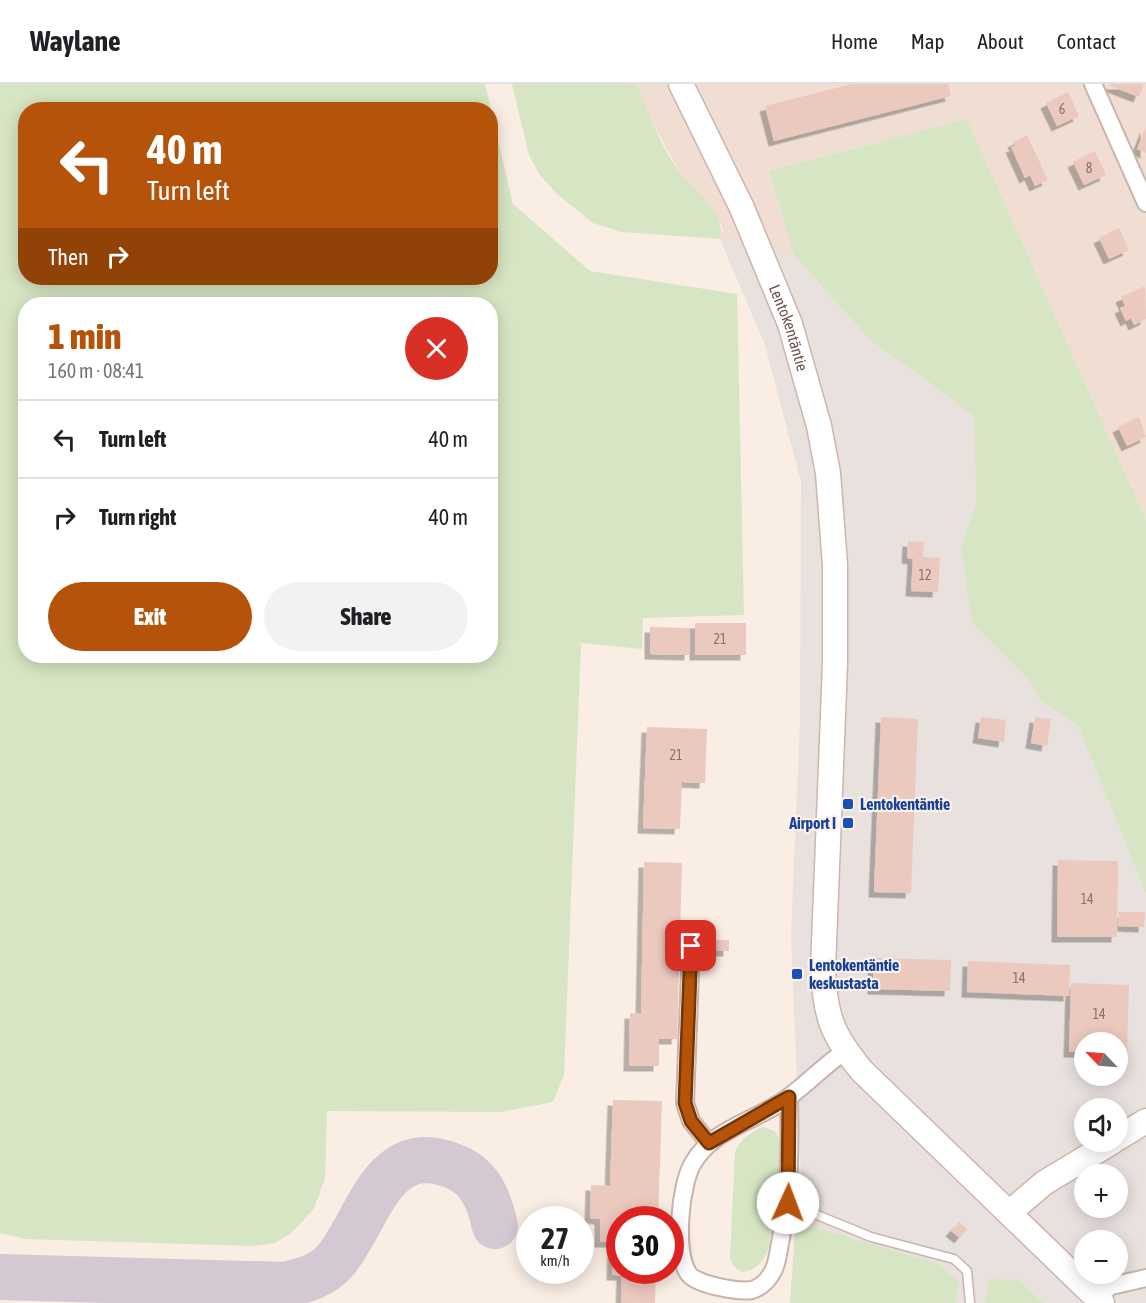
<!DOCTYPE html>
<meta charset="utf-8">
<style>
:root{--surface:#fff;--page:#f2f2f2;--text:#202124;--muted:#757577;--line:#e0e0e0;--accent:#b45309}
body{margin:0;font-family:"Asap Condensed",sans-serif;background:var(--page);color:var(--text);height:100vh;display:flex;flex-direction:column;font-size:22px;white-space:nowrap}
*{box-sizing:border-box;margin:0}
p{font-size:20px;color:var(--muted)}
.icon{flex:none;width:33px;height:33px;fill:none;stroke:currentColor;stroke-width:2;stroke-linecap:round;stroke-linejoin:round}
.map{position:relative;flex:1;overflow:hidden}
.drawer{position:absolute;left:18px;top:213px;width:480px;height:366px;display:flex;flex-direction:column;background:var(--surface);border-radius:24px;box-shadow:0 3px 15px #0003}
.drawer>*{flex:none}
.guide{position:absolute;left:18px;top:18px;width:480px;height:183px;border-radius:24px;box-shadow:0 3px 15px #0003;background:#b45309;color:#fff;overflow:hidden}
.needle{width:39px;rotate:295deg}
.buttons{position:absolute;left:1074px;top:948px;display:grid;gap:12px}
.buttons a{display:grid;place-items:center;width:54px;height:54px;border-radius:50%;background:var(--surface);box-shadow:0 3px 15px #0003;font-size:30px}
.speed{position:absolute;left:516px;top:1122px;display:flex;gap:12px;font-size:30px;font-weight:700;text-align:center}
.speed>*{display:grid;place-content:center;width:78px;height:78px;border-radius:50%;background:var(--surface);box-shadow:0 3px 15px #0003;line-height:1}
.speed small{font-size:15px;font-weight:400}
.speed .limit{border:9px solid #d22;background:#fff;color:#111}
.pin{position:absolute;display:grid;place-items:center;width:51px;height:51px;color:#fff;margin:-26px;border-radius:12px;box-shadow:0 3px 9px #0006}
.me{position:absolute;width:66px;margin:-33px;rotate:2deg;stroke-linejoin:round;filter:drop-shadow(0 0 4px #0008)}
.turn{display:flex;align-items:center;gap:21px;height:126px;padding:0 30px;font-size:27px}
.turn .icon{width:78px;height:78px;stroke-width:2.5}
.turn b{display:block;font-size:42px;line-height:51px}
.then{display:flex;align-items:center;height:57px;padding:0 30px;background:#0003;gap:12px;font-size:22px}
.round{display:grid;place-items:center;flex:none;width:63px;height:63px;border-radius:32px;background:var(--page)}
.headline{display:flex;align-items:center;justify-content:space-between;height:102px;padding:0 30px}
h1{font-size:36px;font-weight:800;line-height:45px;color:var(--accent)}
.button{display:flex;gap:12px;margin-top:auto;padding:12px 30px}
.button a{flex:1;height:69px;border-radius:36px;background:var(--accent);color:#fff;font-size:24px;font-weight:800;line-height:69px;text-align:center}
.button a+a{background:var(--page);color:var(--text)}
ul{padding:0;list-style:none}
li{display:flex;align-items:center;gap:18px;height:78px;padding:0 30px;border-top:2px solid var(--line)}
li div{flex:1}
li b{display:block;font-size:22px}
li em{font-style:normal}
header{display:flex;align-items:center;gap:36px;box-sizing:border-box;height:84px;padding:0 30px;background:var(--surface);border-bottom:2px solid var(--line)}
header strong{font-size:28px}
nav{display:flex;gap:33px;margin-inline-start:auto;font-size:21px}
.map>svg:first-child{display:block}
</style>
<header>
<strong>Waylane</strong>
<nav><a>Home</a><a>Map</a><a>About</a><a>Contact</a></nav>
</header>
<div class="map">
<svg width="1146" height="1219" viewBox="0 0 1146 1219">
<defs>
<filter id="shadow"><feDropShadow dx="-5.5" dy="5.5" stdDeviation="0" flood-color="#0004"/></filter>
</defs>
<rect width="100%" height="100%" fill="#faede3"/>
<path fill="#f0ded2" d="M 637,0 L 1146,0 L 1146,436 L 967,35 L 769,87 L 794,171 L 720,155 L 723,145 L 717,132 L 680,89 L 649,32 Z"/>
<path fill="#e9e1dd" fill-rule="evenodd" d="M 720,155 L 794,171 L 871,257 L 920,291 L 974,333 L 976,420 L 961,462 L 1044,619 L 1078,642 L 1146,810 L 1146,1219 L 956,1219 L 959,1197 L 864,1159 L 803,1140 L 791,852 L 800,637 L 801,398 L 765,261 ZM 1084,958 L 1118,958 L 1118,992 L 1084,992 ZM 1084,1024 L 1118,1024 L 1118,1058 L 1084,1058 ZM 1084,1090 L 1118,1090 L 1118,1124 L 1084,1124 ZM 1084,1156 L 1118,1156 L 1118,1190 L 1084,1190 Z"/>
<path fill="#d6e5c3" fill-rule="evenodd" d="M 0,0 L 485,0 L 513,120 L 590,187 L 737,210 L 744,531 L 643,534 L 642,565 L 581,559 L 564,991 L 553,1018 L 500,1028 L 327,1027 L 325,1095 L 313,1126 L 291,1149 L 275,1159 L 252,1162 L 26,1155 L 0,1149 ZM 26,26 L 490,26 L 490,194 L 26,194 ZM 490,220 L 490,572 L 26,572 L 26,220 Z
M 512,0 L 637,0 C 649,30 662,66 682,91 C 697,110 727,130 720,155 L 622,148 L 593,139 L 557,110 L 540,91 L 529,71 Z
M 967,35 L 1146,436 L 1146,810 L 1078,642 L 1044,619 L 1030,597 L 972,539 L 961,462 L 976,420 L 974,333 L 920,291 L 871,257 L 794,171 L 769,87 Z
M 764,1043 L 775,1047 L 782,1061 L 769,1163 C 765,1176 756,1187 742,1188 L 733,1182 L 730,1174 L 735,1068 C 739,1057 753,1045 764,1043 Z
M 803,1140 L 938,1180 L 959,1197 L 956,1219 L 790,1219 L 795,1149 Z
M 989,1195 L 1018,1196 L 1043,1219 L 985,1219 Z"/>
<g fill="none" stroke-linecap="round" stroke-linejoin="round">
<path stroke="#d4c8d2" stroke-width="46" d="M 0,1193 L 286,1201 C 304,1196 322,1192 335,1177 C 368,1139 381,1053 453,1082 C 480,1092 489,1115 495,1142"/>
</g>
<path fill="#ecc9be" filter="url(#shadow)" d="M 852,0 L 948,0 L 951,12 L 774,57 L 765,22 Z
M 1111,0 L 1144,0 L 1139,13 L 1110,2 Z
M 1068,8 L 1079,32 L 1057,42 L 1046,19 Z
M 1146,43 L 1146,69 L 1137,65 Z
M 1027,51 L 1048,96 L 1035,102 L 1030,91 L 1025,94 L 1011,63 L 1015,62 L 1013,58 Z
M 1095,67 L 1106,91 L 1084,101 L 1073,78 Z
M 1119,144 L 1129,166 L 1109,175 L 1099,154 Z
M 1145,202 L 1146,235 L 1134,241 L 1131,234 L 1126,237 L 1120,224 L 1125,222 L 1121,213 Z
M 1139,333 L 1146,353 L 1127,362 L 1118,343 Z
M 908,457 L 924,458 L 923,473 L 940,474 L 938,508 L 911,507 L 913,475 L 907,474 Z
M 695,539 L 746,539 L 746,571 L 695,571 Z
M 650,543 L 690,544 L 690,571 L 650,570 Z
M 881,633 L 918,635 L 911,809 L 874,808 Z
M 981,633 L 1006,636 L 1004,658 L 978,654 Z
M 1035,633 L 1051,635 L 1047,662 L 1031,659 Z
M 647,643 L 707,645 L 705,699 L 682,698 L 680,745 L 643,744 Z
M 1058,776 L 1118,777 L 1117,853 L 1057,853 Z
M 644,778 L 682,779 L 677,955 L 659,955 L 659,982 L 629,982 L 630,929 L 641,930 Z
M 1119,828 L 1145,828 L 1144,843 L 1118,842 Z
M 710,856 L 729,856 L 729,867 L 710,867 Z
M 873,874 L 951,876 L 950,907 L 873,905 Z
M 968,877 L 1070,881 L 1069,912 L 967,908 Z
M 1071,899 L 1129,901 L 1127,969 L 1118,969 L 1118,958 L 1084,958 L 1084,968 L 1069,968 Z
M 613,1016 L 662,1017 L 658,1136 L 620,1136 L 620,1186 L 656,1186 L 655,1219 L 621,1219 L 622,1191 L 612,1191 L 613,1158 L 600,1158 L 600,1135 L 590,1134 L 591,1101 L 610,1102 Z
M 959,1138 L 967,1145 L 960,1154 L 951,1147 Z"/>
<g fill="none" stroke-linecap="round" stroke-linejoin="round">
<defs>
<path id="lane" d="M 788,1119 L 871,1153 L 954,1175 L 967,1187 L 970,1219"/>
<path id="street" d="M 1093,0 L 1146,119
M 691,862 L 685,1019 L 691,1037 L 709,1059
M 789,1013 C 790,1061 790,1107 781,1154 C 779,1163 778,1176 774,1185 C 770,1194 762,1203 752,1206 C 739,1208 695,1201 688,1189 C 674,1166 680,1101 693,1079 C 713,1044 759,1036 789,1013 C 809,998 825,981 845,967
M 1096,1213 L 1111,1202 L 1146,1194"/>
<g id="secondary">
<path id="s1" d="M 681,0 L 742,124 L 790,240 L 819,342 L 828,389 L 835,481 L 835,580 L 823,885 C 825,932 832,951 862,987 L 1102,1219"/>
<path d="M 1118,1054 L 1146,1037"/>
<path d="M 1009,1129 L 1044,1099 L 1112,1058"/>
</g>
</defs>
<use href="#lane" stroke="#c9b4ab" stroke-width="11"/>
<use href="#street" stroke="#c9b4ab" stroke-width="20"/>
<use href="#secondary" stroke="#ceb5ac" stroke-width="27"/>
<use href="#lane" stroke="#fff" stroke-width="8"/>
<use href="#street" stroke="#fff" stroke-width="16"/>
<use href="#secondary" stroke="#fff" stroke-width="24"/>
</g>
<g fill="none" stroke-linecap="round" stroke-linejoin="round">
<defs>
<path id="route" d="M 691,862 L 685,1019 L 691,1037 L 709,1059 L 789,1013 L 788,1119"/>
</defs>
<use href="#route" stroke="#753606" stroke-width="15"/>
<use href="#route" stroke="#b45309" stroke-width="10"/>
</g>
<g fill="#1a4fb4" stroke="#fdf2e9" stroke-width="2">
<rect x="842" y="714" width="12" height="12" rx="3"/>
<rect x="842" y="733" width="12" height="12" rx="3"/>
<rect x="791" y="884" width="12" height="12" rx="3"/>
</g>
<g text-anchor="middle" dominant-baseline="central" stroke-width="4.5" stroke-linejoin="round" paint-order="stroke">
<g font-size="14" fill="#8e7068">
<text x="1062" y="25">6</text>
<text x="1089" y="84">8</text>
<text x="925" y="491">12</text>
<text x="720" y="555">21</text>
<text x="676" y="671">21</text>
<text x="1087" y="815">14</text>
<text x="1019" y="894">14</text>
<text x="1099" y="930">14</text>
</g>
<g font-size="16" fill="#6f534c" stroke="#fdf2e9">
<text stroke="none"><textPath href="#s1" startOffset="267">Lentokentäntie</textPath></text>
</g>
<g font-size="16" font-weight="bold" fill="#164399" stroke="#fdf2e9" text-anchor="start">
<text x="860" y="720">Lentokentäntie</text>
<text x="836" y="739" text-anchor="end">Airport I</text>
<text x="809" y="881">Lentokentäntie<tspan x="809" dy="18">keskustasta</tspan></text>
</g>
</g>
</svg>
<div class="buttons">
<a><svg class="needle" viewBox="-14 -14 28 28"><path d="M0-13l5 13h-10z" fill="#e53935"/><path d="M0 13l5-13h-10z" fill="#757577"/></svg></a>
<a><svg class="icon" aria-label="sound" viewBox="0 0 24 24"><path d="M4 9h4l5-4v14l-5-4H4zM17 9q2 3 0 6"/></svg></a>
<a>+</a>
<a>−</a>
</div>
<div class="speed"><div>27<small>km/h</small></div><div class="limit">30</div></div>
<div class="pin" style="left:691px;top:862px;background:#d93025"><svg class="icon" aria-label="arrive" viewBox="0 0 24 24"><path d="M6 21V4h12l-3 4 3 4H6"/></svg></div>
<svg class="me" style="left:788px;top:1119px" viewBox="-20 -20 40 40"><circle r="19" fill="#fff"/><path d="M0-13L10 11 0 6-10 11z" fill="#b45309"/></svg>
<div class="guide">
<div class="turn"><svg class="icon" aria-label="left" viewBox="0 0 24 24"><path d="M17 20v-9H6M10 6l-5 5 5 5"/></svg><div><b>40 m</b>Turn left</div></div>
<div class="then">Then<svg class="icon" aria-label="right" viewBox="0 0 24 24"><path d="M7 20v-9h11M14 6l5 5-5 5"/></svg></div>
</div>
<section class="drawer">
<div class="headline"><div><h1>1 min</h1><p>160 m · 08:41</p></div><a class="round" style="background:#d93025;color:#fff"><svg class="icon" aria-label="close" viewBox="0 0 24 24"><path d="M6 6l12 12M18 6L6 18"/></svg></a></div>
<ul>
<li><svg class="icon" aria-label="left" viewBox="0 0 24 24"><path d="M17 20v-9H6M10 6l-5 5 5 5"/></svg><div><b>Turn left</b></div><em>40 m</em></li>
<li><svg class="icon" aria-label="right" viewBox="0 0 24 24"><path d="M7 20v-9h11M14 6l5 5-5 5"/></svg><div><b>Turn right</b></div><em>40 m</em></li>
</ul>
<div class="button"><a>Exit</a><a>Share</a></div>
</section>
</div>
